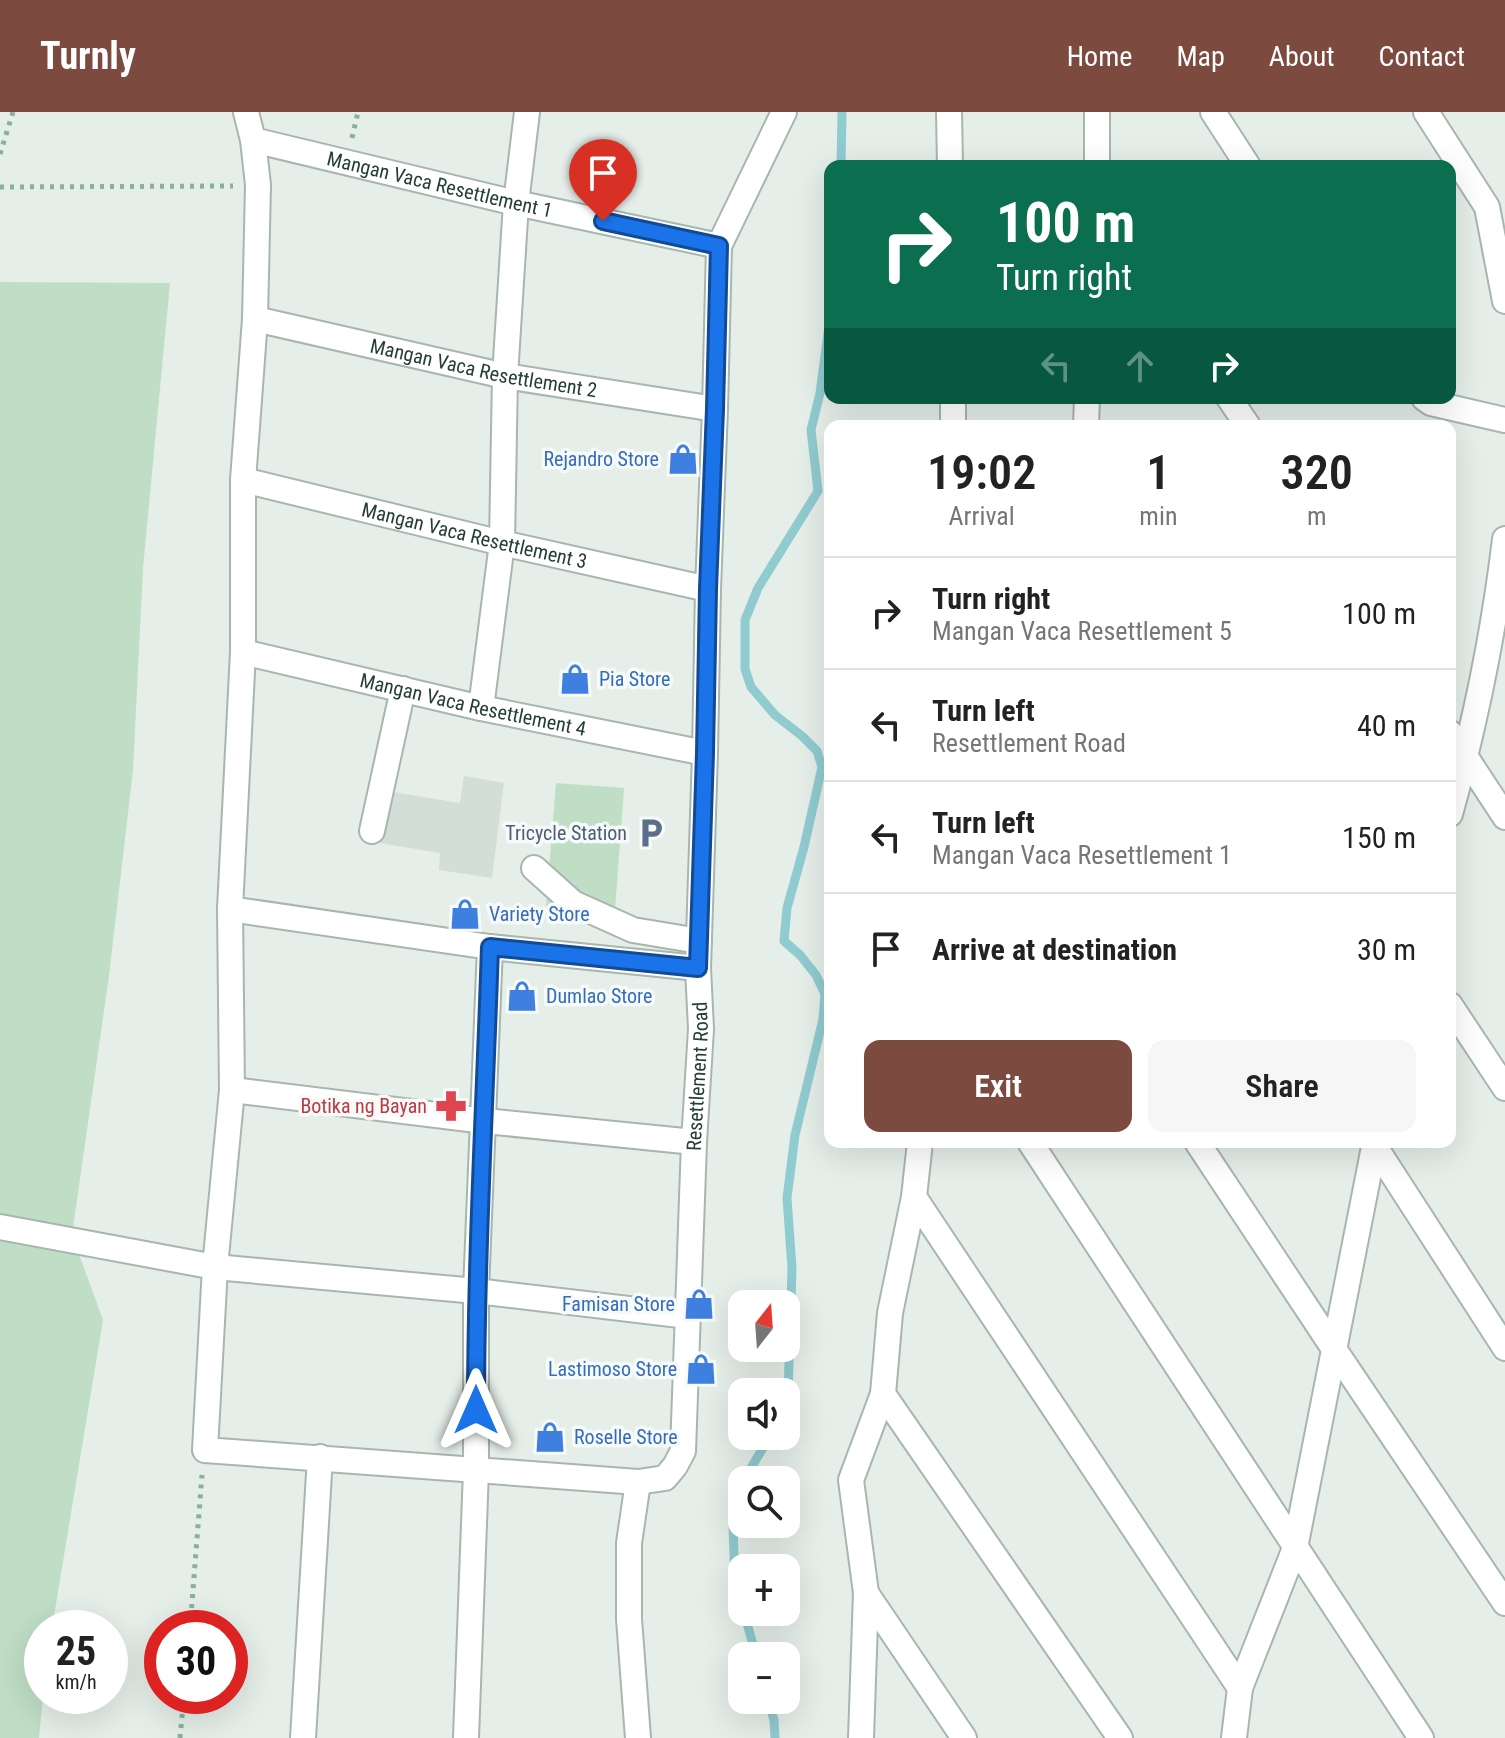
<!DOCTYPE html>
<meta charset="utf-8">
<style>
:root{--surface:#fff;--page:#f6f6f6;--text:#222;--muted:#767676;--line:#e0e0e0;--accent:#7d4a40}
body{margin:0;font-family:"Roboto Condensed",sans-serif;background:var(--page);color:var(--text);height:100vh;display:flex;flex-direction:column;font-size:30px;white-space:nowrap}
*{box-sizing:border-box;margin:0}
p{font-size:26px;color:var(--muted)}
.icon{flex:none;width:44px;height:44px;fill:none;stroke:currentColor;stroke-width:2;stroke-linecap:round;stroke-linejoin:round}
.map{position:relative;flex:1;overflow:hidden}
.drawer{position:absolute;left:824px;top:308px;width:632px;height:728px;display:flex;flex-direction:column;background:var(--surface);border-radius:16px;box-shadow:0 8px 32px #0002}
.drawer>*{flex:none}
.hud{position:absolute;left:824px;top:48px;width:632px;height:244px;border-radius:16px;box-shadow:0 8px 32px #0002;background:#0b6e4f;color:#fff;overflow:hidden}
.needle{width:52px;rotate:17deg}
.buttons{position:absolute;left:728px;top:1178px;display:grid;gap:16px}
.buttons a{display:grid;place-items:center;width:72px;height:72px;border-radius:16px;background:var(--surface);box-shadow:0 8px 32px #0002;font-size:40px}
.speed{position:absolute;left:24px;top:1498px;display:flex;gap:16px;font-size:40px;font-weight:700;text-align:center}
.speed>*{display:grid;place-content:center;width:104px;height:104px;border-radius:50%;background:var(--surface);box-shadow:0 8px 32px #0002;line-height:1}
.speed small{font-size:20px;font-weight:400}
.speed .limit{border:12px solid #d22;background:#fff;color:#111}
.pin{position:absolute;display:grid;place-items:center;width:68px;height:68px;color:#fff;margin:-82px -34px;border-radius:50% 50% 50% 0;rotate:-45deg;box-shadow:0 0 8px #0007}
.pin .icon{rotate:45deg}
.me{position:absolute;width:88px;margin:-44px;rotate:0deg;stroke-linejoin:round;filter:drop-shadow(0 0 6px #0008)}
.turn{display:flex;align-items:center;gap:28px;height:168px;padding:0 40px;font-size:36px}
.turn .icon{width:104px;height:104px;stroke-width:2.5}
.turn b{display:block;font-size:56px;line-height:68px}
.lanes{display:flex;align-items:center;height:76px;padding:0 40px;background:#0003;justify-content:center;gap:40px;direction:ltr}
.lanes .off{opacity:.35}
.eta{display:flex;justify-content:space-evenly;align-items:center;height:136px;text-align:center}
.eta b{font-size:48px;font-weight:600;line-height:56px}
.action{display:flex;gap:16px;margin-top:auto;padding:16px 40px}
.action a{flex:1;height:92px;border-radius:16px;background:var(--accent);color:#fff;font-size:32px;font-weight:600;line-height:92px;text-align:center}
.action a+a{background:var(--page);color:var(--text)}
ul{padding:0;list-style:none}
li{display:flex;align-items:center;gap:24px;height:112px;padding:0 40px;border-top:2px solid var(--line)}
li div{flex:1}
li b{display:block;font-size:30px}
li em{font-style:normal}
header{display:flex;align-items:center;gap:48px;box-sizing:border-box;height:112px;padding:0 40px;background:var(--accent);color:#fff}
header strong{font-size:38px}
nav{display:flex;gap:44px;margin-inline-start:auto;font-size:28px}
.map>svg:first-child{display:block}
</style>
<header>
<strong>Turnly</strong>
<nav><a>Home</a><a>Map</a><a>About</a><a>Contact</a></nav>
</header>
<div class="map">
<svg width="1505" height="1626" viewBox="0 0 1505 1626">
<rect width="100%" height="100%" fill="#e5eee9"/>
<path fill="#d3ded8" d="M 464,664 L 504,671 L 492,766 L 439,758 L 440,741 L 380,731 L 388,679 L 460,691 Z"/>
<path fill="#bfdec5" d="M 0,170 L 170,171 L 143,456 L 133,658 L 109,864 L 72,1123 L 103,1208 L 52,1516 L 42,1516 L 43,1584 L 39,1626 L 0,1626 Z
M 556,671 L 624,676 L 614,812 L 545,807 Z"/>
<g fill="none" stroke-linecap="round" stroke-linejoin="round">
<path stroke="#90cbd0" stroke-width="9" d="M 841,54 L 842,0
M 786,1289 L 788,1282 L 792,1156 L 787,1086 L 795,1023 L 823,907 L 825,882 L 816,863 L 800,843 L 784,829 L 787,796 L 804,735 L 822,655 L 817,639 L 802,624 L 775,603 L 751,575 L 745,557 L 745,508 L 758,476 L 818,379 L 811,318 L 820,281 L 830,206
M 747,1368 L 748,1361 L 770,1324
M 742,1384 L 733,1415 L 735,1468 L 742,1492
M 744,1500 L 756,1544
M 768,1588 L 774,1608 L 775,1626"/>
<defs>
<g id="minor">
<path d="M 246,0 L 253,28 L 258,73 L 255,207 L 243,368 L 243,540 L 230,797 L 232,978 L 215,1155 L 205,1338 L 638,1370"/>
<path d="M 949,0 L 950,54"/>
<path d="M 1097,0 L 1097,54"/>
<path d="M 1213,0 L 1248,54"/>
<path d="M 1426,0 L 1487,95 L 1505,189"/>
<path id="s1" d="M 253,28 L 516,91 L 719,134"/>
<path id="s2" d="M 255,207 L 505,264 L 715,297"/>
<path d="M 953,286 L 953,314"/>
<path d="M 1229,286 L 1248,314"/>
<path d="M 1424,286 L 1431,291 L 1505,308"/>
<path d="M 1086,314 L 1087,286"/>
<path id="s3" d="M 243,368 L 502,431 L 708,477"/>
<path id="s4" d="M 243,540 L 481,596 L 705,641"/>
<path d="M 481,596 L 502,431 L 505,264 L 516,91 L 527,0"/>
<path d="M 1450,621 L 1505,705"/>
<path d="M 1450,702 C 1475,612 1494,520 1505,427"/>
<path d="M 372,719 L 403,577"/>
<path d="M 534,756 L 573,791 L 633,818 L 699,829"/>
<path d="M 230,797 L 490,835 L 698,856"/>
<path d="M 1450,893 L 1505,976"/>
<path d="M 232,978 L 485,1009 L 694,1030"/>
<path d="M 1030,1030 L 1421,1626"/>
<path d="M 1197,1030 L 1334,1237 L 1505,1491"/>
<path d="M 1372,1030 L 1505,1236"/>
<path d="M 914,1085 L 1240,1576"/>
<path d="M 0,1115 L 215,1155 L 476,1179 L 688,1204"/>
<path d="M 883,1282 L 1120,1626"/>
<path d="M 866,1481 L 964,1626"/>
<path d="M 303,1626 L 320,1345"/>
<path d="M 466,1626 L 476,1358 L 476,1179 L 490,835"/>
<path id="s5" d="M 638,1626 L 629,1507 L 629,1431 L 638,1370 L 665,1366 L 675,1354 L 683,1339 L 694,1030 L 701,917 L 698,856 L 705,641 L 708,477 L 715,297 L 719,134 L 784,0"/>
<path d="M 861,1626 L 866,1481 L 851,1368 L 883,1282 L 890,1201 L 914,1085 L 920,1030"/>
<path d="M 1234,1626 L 1240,1576 L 1295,1436 L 1375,1030"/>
</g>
</defs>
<use href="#minor" stroke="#a8b6b0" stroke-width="28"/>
<path stroke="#87b0a0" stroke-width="5" stroke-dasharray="4 6" stroke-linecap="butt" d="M 352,26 L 358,0
M 0,42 L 13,0
M 0,75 L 233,74
M 190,1516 L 202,1363
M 180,1626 L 184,1584"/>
<use href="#minor" stroke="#fff" stroke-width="24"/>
</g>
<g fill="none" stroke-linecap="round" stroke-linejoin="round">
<defs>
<path id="route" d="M 476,1298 C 476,1144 485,989 490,835 L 698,856 L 705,641 L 708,477 L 715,297 L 719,134 L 603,109"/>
</defs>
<use href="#route" stroke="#114b97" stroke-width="20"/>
<use href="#route" stroke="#1a73e8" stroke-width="14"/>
</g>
<defs>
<symbol id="shop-bare" viewBox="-9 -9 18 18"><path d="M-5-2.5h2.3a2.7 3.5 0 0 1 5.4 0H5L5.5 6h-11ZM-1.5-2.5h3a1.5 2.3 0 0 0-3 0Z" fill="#3f7fe0" stroke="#f6faf8" stroke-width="2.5" paint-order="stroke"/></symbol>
<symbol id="parking-bare" viewBox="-9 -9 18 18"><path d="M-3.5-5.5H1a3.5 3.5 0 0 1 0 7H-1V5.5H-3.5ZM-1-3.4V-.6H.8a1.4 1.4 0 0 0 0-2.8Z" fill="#5c6f8a" stroke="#f6faf8" stroke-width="2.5" paint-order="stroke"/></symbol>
<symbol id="pharmacy-bare" viewBox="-9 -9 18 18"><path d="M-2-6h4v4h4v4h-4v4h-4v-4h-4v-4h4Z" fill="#e0444e" stroke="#f6faf8" stroke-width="2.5" paint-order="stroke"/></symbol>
</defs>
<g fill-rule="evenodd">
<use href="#shop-bare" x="661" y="325" width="44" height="44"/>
<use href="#shop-bare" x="553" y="545" width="44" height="44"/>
<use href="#parking-bare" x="629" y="699" width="44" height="44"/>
<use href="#shop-bare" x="443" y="780" width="44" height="44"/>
<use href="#shop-bare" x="500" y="862" width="44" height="44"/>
<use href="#pharmacy-bare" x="429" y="972" width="44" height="44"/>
<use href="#shop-bare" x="677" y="1170" width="44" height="44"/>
<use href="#shop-bare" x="679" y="1235" width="44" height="44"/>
<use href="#shop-bare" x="528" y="1303" width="44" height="44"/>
</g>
<g text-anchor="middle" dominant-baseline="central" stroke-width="7" stroke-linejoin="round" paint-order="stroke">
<g font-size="20" fill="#253f36" stroke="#f6faf8">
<text stroke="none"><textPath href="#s1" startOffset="192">Mangan Vaca Resettlement 1</textPath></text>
<text stroke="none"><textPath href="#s2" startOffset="234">Mangan Vaca Resettlement 2</textPath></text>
<text stroke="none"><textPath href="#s3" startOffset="238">Mangan Vaca Resettlement 3</textPath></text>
<text stroke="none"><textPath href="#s4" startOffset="236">Mangan Vaca Resettlement 4</textPath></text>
<text stroke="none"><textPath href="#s5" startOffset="692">Resettlement Road</textPath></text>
</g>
<g font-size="20" fill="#366cbe" stroke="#f6faf8" text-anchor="start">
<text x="659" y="347" text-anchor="end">Rejandro Store</text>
<text x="599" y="567">Pia Store</text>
<text x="489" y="802">Variety Store</text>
<text x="546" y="884">Dumlao Store</text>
<text x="675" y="1192" text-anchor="end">Famisan Store</text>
<text x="677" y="1257" text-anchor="end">Lastimoso Store</text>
<text x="574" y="1325">Roselle Store</text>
</g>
<g font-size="20" fill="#4e5e75" stroke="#f6faf8" text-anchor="end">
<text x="627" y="721">Tricycle Station</text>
</g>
<g font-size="20" fill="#be3a42" stroke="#f6faf8" text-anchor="end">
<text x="427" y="994">Botika ng Bayan</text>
</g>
</g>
</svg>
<div class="buttons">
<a><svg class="needle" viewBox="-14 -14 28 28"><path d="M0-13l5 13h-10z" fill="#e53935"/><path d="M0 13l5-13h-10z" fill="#767676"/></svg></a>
<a><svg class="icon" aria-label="sound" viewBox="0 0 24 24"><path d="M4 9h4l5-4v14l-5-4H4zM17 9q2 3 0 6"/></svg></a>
<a><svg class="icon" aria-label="search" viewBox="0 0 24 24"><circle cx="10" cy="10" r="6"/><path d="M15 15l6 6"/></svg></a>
<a>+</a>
<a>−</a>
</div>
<div class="speed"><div>25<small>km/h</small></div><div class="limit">30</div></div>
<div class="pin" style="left:603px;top:109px;background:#d93025"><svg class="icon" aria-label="arrive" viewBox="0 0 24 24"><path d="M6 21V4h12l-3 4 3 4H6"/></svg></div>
<svg class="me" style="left:476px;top:1298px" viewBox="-20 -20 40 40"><path d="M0-17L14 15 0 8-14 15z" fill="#1a73e8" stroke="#fff" stroke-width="4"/></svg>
<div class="hud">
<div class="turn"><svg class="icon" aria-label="right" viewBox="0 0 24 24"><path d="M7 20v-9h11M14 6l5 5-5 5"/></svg><div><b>100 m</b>Turn right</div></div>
<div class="lanes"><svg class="icon off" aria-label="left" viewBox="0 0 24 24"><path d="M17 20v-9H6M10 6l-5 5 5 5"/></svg><svg class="icon off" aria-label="ahead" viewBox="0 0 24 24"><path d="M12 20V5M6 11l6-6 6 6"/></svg><svg class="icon" aria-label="right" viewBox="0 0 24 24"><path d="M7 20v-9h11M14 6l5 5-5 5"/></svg></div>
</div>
<section class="drawer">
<div class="eta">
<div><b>19:02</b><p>Arrival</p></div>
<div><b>1</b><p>min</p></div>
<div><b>320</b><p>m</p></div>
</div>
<ul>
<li><svg class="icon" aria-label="right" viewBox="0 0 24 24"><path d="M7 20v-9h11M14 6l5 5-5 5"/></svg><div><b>Turn right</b><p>Mangan Vaca Resettlement 5</p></div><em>100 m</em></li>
<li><svg class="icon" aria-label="left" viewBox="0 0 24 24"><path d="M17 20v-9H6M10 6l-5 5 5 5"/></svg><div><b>Turn left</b><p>Resettlement Road</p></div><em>40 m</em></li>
<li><svg class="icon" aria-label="left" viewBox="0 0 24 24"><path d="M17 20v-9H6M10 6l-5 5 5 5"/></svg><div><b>Turn left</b><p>Mangan Vaca Resettlement 1</p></div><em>150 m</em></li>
<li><svg class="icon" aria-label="arrive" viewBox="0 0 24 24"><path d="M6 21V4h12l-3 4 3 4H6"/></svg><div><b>Arrive at destination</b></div><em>30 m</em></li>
</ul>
<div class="action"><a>Exit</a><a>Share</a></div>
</section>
</div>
